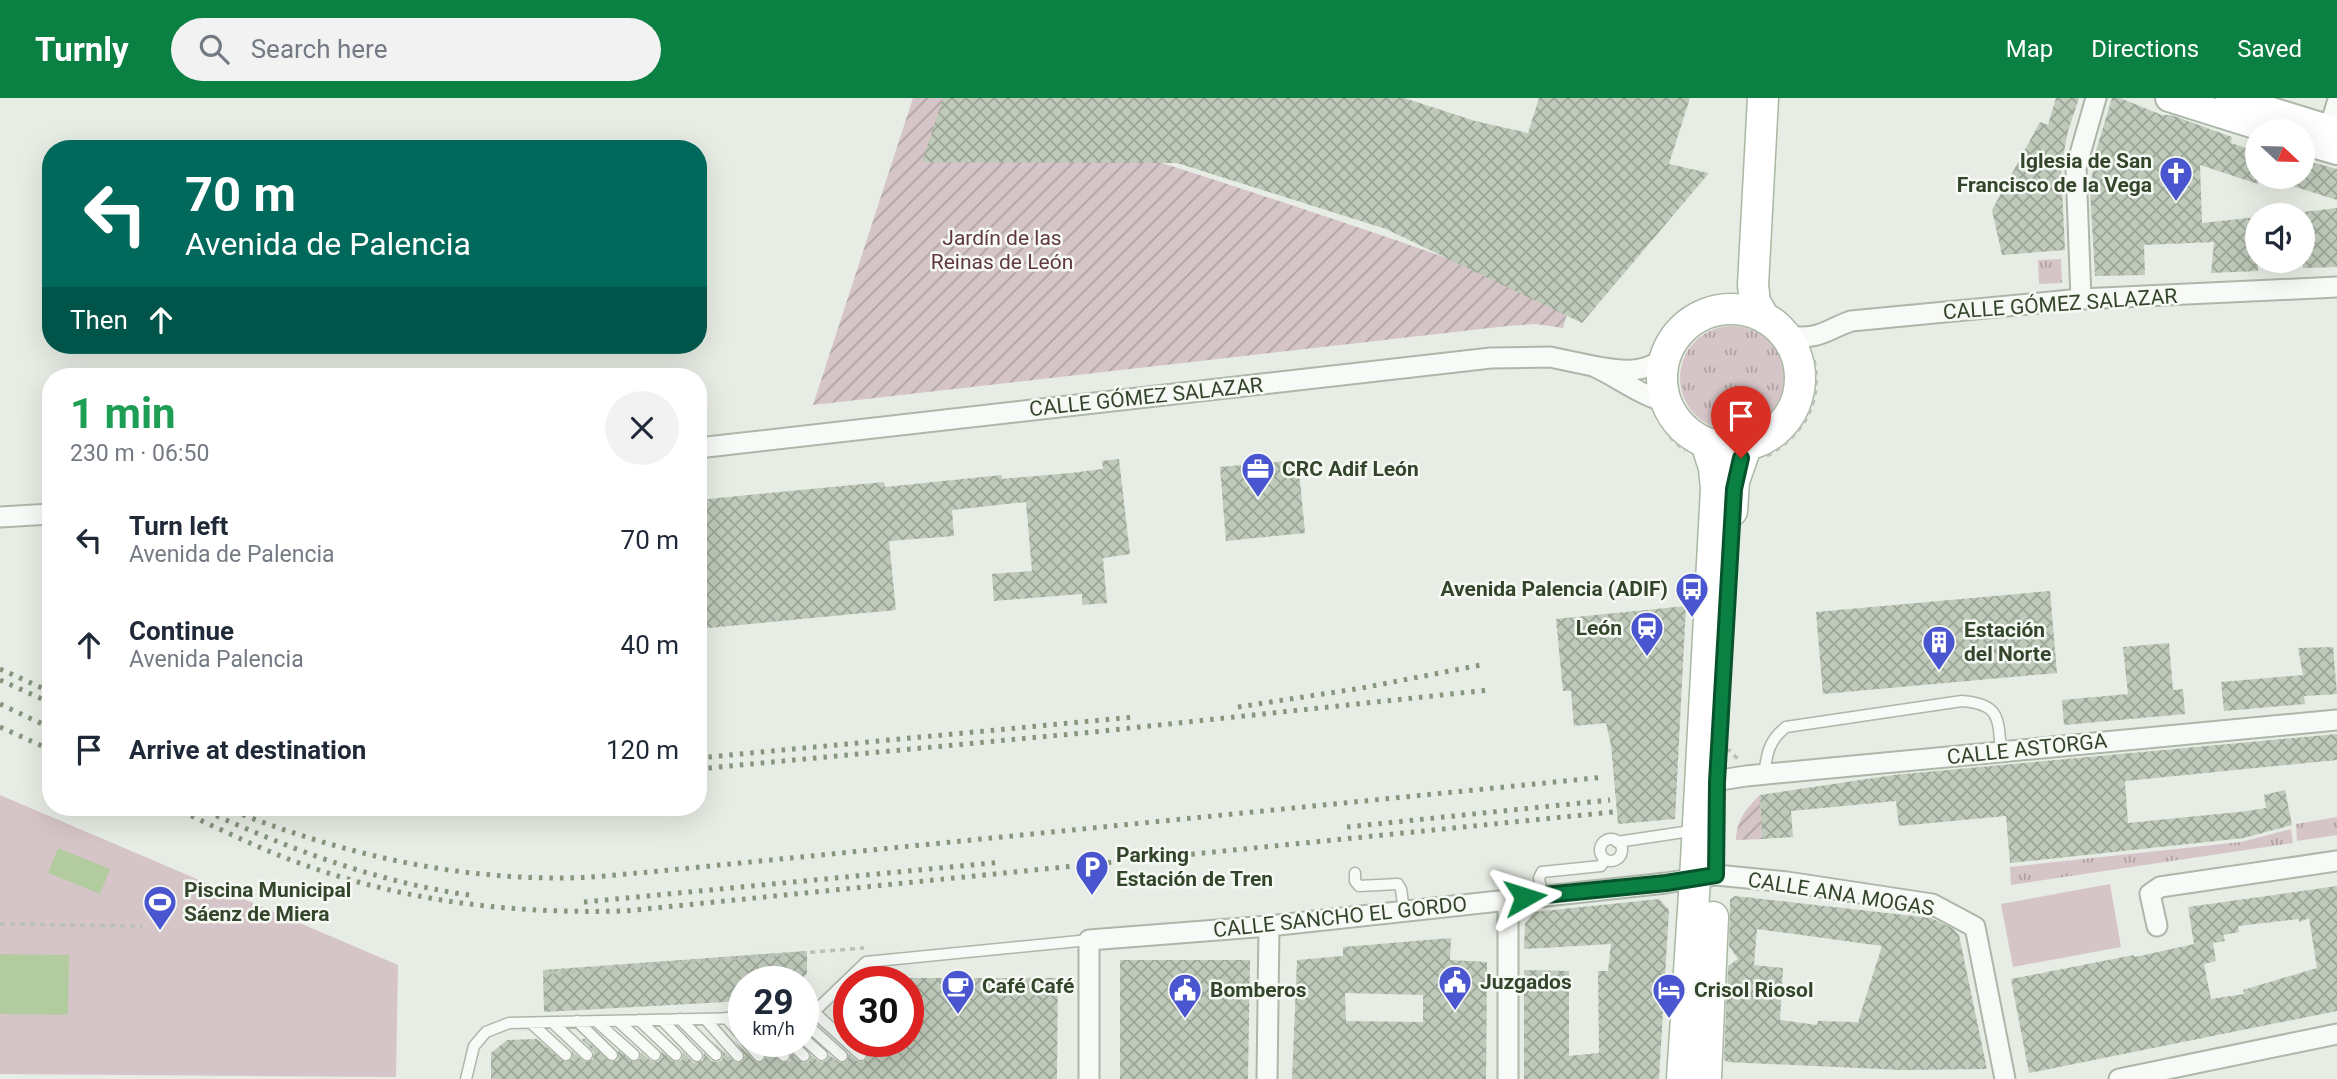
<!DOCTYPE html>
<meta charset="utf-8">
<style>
:root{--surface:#fff;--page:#f2f2f3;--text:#1f2937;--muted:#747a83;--accent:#0b8043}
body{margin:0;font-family:Roboto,sans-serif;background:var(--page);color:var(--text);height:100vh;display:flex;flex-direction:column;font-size:26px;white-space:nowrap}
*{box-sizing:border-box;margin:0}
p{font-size:23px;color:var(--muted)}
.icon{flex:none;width:38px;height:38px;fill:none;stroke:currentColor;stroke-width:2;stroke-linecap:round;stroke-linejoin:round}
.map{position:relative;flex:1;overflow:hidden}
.panel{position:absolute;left:42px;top:270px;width:665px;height:448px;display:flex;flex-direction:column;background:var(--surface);border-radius:28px;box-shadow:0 7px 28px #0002}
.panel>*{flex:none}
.banner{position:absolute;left:42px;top:42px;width:665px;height:214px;border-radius:28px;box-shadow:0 7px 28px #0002;background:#00695c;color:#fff;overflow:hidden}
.needle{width:46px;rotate:112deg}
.buttons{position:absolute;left:2245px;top:21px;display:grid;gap:14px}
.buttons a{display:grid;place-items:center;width:70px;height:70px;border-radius:50%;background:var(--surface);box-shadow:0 7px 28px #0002;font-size:35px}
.speed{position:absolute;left:728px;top:868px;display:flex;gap:14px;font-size:35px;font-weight:700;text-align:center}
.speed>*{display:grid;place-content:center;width:91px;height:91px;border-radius:50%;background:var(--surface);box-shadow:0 7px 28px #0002;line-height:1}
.speed small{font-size:18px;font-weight:400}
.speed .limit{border:10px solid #d22;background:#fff;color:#111}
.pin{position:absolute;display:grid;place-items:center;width:60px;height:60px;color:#fff;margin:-72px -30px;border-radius:50% 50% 50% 0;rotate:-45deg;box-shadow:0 0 7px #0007}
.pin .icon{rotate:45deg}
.me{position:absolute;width:77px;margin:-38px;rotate:84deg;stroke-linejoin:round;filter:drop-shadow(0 0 5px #0008)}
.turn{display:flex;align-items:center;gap:24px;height:147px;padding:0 28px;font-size:32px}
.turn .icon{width:91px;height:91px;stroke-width:2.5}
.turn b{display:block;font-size:49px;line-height:60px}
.then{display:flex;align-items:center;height:66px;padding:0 28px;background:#0003;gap:14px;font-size:26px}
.round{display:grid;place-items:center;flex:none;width:74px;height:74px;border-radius:37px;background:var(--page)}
.headline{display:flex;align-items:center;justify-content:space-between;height:119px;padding:0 28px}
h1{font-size:42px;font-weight:700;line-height:52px;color:#1e9e55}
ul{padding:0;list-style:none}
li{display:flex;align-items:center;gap:21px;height:105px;padding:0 28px}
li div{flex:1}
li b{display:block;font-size:26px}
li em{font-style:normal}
header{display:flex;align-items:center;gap:42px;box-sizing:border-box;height:98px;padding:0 35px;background:var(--accent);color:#fff}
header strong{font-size:33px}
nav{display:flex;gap:38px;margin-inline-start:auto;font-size:24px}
.search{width:490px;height:63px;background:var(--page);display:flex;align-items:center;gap:18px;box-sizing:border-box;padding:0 24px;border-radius:38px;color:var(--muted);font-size:26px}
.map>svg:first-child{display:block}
</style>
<header>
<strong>Turnly</strong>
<div class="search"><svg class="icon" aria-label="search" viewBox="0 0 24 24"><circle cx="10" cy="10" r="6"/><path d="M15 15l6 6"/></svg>Search here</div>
<nav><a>Map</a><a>Directions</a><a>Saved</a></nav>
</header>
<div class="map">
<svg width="2337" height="981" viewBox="0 0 2337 981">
<defs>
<pattern id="grass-tufts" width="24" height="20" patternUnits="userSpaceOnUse" patternTransform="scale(1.75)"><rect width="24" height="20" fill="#d6c5c8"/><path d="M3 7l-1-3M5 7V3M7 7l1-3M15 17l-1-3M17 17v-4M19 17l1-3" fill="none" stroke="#aea2a3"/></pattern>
<pattern id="garden-furrows" width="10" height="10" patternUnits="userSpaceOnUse" patternTransform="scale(1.75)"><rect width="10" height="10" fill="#d6c5c8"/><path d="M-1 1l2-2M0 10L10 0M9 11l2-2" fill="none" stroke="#aea2a3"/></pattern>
<pattern id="building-cross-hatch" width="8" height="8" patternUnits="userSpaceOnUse" patternTransform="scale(1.75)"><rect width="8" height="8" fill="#bfcabb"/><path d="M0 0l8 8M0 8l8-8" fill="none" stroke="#9ca698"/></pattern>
</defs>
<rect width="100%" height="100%" fill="#e7ece4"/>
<path fill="url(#grass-tufts)" d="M 2061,161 L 2062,185 L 2039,186 L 2038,162 Z
M1680 280a52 52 0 1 1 104 0a52 52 0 1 1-104 0Z
M 2337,719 L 2337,737 L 2297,743 L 2296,726 Z
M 2291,731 L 2293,745 L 2011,787 L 2010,769 L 2241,744 Z"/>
<path fill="#d6c5c8" d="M 0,697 L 398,867 L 396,979 L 0,976 Z
M 2110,786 L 2121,849 L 2013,869 L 2001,806 Z"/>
<path fill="url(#garden-furrows)" d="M 913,0 L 959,0 C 1164,66 1369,129 1570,205 L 1563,230 L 1536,226 L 1507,228 L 813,307 Z
M 1760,697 L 1762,741 L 1736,742 C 1737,721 1746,711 1760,697 Z"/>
<path fill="#b2cc9f" d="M 58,750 L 110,771 L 100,796 L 48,775 Z
M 0,856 L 69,857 L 68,917 L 0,916 Z"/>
<path fill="url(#building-cross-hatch)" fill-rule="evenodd" d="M 943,0 L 1404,0 L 1475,23 L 1528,35 L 1539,0 L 1690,0 L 1669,66 L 1709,75 L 1582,225 L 1386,131 L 1177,65 L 922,64 Z
M 2056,0 L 2079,0 L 2068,33 L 2061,70 L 2065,152 L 2002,157 L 1992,112 L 2040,24 L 2048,27 Z
M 2112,0 L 2120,0 L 2162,17 L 2171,17 L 2232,39 L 2231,45 L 2258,54 L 2258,86 L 2200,67 L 2202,125 L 2258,119 L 2258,173 L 2211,175 L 2214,144 L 2144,147 L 2145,177 L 2095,178 L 2090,92 L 2095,56 Z
M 2303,62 L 2337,71 L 2337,102 L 2273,82 L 2273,79 L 2303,79 Z
M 2337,110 L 2337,169 L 2303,170 L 2303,114 Z
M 1119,361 L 1130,456 L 1103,460 L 1107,505 L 1082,507 L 1082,496 L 994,503 L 992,476 L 1032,473 L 1026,404 L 952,412 L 954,438 L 889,443 L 896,512 L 698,531 L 698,402 L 884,384 L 885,389 L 1002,377 L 1002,381 L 1071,375 L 1103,371 L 1102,363 Z
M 1298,362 L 1305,435 L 1226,443 L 1220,369 Z
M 2050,493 L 2057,575 L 1823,596 L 1816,514 Z
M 1686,508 L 1675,721 L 1618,726 L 1611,647 L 1606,625 L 1574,628 L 1571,593 L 1563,593 L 1556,521 Z
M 2169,545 L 2173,592 L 2183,591 L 2185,616 L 2064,627 L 2062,602 L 2128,596 L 2123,549 Z
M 2333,549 L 2337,596 L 2304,598 L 2305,606 L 2224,613 L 2221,584 L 2303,577 L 2298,550 Z
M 2337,636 L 2337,662 L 2125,683 L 2128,725 L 2248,713 L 2266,710 L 2264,697 L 2285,692 L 2292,727 L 2244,740 L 2010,765 L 2006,718 L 1899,728 L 1896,703 L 1791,713 L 1793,739 L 1762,741 L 1760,697 L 1894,677 Z
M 2337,788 L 2337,913 L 2029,975 L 2011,881 L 2134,857 L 2135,859 L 2194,846 L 2188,809 ZM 2309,820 L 2317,870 L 2243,892 L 2244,896 L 2211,901 L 2204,866 L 2216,863 L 2213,845 L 2225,843 L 2223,837 L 2239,834 L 2238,828 L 2299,821 L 2299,824 Z
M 1735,798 L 1931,820 L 1952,830 L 1959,837 L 1987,971 L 1902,972 L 1727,964 L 1724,961 L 1728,868 L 1738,861 L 1729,848 L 1730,801 ZM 1757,831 L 1882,848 L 1858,924 L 1818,923 L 1817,927 L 1780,922 L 1783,870 L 1754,867 Z
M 1659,801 L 1669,812 L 1659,981 L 1524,981 L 1524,872 L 1569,873 L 1569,958 L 1599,955 L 1598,873 L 1608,873 L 1611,846 L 1524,851 L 1525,826 L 1534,814 Z
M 1451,840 L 1450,862 L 1487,864 L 1486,981 L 1292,981 L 1297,862 L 1343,858 L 1343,849 ZM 1345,895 L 1423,897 L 1423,924 L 1346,923 Z
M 807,853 L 807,875 L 800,884 L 744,884 L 744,903 L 544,914 L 543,872 Z
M 1120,862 L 1250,862 L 1248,981 L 1120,981 Z
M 908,880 L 1058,880 L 1057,981 L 491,981 L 491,955 L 507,942 L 537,941 L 565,964 L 572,961 L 572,953 L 585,964 L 593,962 L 594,954 L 581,941 L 585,941 L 611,964 L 618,962 L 618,952 L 633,964 L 640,961 L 641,954 L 651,963 L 658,964 L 662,959 L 661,953 L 675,964 L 682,962 L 683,954 L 694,965 L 703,963 L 704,955 L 711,963 L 717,964 L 722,962 L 723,956 L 712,943 L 736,965 L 742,964 L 745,957 L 735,943 L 757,965 L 764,963 L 766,957 L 756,943 L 762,943 L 764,948 L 783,965 L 790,963 L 791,955 L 803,965 L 809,964 L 811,957 L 818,963 L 824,964 L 828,961 L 829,957 L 840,965 L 847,963 L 849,956 L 857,963 L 863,964 L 867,961 L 868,955 L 859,945 L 862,943 L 908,943 Z"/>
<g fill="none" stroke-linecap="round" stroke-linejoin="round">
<defs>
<path id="lane" d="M 1764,676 C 1767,655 1769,642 1786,629 L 1962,603 C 2001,606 1998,621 2001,654
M1600 752a11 11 0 1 1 22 0a11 11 0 1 1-22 0Z
M 1617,744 L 1684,734 L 1695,730
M 1355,775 L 1355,783 L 1359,788 L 1398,786 L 1401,791 L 1404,813
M 1542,797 L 1539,780 L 1542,774 L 1601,768 L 1605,761
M 814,914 L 861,957
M 803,917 L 814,914 L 866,864 L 1089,842
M 726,920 L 744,940
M 680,921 L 716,957
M 705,921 L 738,958
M 639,922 L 676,957
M 662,922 L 697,958
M 577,923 L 612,957
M 596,923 L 634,957
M 618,923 L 655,957
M 803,923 L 842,958
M 552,924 L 587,957
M 531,925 L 566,957
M 803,940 L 822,957
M 746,943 L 759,958
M 769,943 L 784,958
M 789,943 L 804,958
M 466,981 L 474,948 L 486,934 L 509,925 L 744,920"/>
<path id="street" d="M 2326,41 L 2337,5
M 2081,201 L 2076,70 L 2096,0
M 1788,238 C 1819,242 1824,233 1851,223 L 2081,201 L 2337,189
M 1664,260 C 1642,277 1619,273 1593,268 C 1618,279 1639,297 1666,304
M 698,350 L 1491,260 L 1550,259 L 1593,268
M 0,419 L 51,416
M 1701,685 L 1746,678 L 2337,622
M 2157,828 L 2150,796 L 2160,789 L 2337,763
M 1089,981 L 1089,842 L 1269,828 L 1666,785 L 1716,777 L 1787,784 L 1932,806 L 1975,829 L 2005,981
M 1267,981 L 1269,828
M 1508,981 L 1508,801
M 2119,981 L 2337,936"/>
<path id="secondary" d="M 2169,0 L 2274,33
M 2229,0 L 2337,33
M 2303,43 L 2337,53"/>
<path id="primary" d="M1662 280a69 69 0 1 1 138 0a69 69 0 1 1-138 0Z
M 1763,218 L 1755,204 L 1753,187 L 1763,0
M 1732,413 L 1734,383 L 1746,349
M 1706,980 L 1713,819
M 1682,981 L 1695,781 L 1716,391 L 1714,370 L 1706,345"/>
</defs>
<use href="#lane" stroke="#adb7a9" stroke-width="13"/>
<use href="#street" stroke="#adb7a9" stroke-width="23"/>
<use href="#secondary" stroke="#adb7a9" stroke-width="30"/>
<use href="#primary" stroke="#aab8a3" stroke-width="33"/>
<path stroke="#b9c0b6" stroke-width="3.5" stroke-dasharray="5 5" stroke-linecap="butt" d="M 1659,322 L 1671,340 L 1685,353
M 1767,358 C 1806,335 1824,302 1813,257
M 1726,652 L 1729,652 L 1738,661
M 0,826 L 142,828
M 551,875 L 864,850"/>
<use href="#lane" stroke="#f8faf7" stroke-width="10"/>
<use href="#street" stroke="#f8faf7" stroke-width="19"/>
<use href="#secondary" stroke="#fff" stroke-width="26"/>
<use href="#primary" stroke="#fff" stroke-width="30"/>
<path stroke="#85967d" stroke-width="5" stroke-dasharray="3.5 7" stroke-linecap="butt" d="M 0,571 L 51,594
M 0,582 L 51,605
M 0,606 L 51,630
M 1238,609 L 1362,590 L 1486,566
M 0,629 L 51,652
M 698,660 L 1134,619
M 698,671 L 1093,634 L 1489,592
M 172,709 C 214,728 255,749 299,765 C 405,804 513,816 625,813 L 1613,714
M 197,709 C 287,750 377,785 476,798
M 223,709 C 332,753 446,781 565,780 C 593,780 622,776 650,774 L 1605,679
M 1347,729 L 1610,702
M 584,804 L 1002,764"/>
</g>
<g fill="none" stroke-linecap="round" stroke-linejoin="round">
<defs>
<path id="route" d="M 1525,799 L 1666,785 L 1716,777 L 1717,684 L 1734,391 L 1741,360"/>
</defs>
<use href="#route" stroke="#07532c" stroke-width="18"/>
<use href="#route" stroke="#0b8043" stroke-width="12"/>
</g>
<defs>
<symbol id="church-pin" viewBox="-11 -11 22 30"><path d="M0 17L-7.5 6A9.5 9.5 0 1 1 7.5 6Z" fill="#4a56d0" stroke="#f6f9f4"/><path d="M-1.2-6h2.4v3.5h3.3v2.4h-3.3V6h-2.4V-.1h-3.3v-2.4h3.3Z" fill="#fff"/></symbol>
<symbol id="office-pin" viewBox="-11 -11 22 30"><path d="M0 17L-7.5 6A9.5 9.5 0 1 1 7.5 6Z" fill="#4a56d0" stroke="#f6f9f4"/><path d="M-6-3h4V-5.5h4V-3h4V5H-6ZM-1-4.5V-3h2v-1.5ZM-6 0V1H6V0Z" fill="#fff"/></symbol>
<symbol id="bus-pin" viewBox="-11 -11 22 30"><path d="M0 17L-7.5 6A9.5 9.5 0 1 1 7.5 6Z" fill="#4a56d0" stroke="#f6f9f4"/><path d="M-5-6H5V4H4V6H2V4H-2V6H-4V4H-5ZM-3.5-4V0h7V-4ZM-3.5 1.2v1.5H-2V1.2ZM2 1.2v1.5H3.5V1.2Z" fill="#fff"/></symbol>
<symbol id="station-pin" viewBox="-11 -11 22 30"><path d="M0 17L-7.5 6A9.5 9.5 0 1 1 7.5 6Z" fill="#4a56d0" stroke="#f6f9f4"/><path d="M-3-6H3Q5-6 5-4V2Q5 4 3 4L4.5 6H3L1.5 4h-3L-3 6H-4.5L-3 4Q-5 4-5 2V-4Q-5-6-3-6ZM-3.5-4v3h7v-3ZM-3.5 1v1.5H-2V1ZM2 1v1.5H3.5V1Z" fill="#fff"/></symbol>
<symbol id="building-pin" viewBox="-11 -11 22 30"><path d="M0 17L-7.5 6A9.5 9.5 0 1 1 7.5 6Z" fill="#4a56d0" stroke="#f6f9f4"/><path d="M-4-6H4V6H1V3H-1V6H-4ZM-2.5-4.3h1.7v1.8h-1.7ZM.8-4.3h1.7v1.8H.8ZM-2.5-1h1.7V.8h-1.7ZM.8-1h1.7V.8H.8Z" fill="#fff"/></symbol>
<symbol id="parking-pin" viewBox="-11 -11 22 30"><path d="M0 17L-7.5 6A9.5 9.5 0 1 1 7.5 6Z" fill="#4a56d0" stroke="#f6f9f4"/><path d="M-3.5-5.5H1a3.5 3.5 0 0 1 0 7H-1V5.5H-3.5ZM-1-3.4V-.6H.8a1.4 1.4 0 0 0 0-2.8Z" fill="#fff"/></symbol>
<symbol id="stadium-pin" viewBox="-11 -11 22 30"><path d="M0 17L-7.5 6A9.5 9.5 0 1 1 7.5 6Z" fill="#4a56d0" stroke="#f6f9f4"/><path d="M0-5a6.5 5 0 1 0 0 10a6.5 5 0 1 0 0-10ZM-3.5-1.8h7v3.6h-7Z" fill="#fff"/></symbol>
<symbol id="civic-pin" viewBox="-11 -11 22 30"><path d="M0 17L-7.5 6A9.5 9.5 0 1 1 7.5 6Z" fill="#4a56d0" stroke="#f6f9f4"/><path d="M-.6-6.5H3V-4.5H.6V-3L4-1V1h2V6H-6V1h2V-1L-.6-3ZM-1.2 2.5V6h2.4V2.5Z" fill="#fff"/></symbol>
<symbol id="cafe-pin" viewBox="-11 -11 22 30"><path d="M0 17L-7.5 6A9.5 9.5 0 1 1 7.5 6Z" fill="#4a56d0" stroke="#f6f9f4"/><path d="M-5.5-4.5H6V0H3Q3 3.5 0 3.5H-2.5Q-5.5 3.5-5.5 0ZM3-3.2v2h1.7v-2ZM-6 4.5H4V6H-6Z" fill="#fff"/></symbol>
<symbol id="hotel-pin" viewBox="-11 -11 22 30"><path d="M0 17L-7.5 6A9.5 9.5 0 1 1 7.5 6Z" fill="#4a56d0" stroke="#f6f9f4"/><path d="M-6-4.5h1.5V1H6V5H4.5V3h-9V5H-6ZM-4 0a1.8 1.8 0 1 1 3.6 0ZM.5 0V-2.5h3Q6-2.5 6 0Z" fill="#fff"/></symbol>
</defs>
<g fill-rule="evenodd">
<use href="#church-pin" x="2157" y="56" width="38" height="52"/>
<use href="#office-pin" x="1239" y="352" width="38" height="52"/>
<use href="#bus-pin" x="1673" y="472" width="38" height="52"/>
<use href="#station-pin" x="1628" y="511" width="38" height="52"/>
<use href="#building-pin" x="1920" y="525" width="38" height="52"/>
<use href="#parking-pin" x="1073" y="750" width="38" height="52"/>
<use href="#stadium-pin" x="141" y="785" width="38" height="52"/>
<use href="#civic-pin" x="1436" y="865" width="38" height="52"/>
<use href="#cafe-pin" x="939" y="869" width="38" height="52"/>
<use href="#civic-pin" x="1166" y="873" width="38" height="52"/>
<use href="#hotel-pin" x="1650" y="873" width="38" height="52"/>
</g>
<g text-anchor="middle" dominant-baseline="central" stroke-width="5" stroke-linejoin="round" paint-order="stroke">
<g font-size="21" font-weight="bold" fill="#33452b" stroke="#f6f9f4" text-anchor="start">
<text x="2152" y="63" text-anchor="end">Iglesia de San<tspan x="2152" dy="24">Francisco de la Vega</tspan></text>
<text x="1282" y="371">CRC Adif León</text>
<text x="1668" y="491" text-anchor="end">Avenida Palencia (ADIF)</text>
<text x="1622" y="530" text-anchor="end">León</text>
<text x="1964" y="532">Estación<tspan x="1964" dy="24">del Norte</tspan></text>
<text x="1116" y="757">Parking<tspan x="1116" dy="24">Estación de Tren</tspan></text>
<text x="184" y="792">Piscina Municipal<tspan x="184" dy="24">Sáenz de Miera</tspan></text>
<text x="1480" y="884">Juzgados</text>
<text x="982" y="888">Café Café</text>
<text x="1210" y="892">Bomberos</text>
<text x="1694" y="892">Crisol Riosol</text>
</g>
<g font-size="21" fill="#60383e" stroke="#f6f9f4">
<text x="1002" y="140">Jardín de las<tspan x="1002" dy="24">Reinas de León</tspan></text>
</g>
<g font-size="21" fill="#33452b" stroke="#f6f9f4">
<text transform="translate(2060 206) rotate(-4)">CALLE GÓMEZ SALAZAR</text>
<text transform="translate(1146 299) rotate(-6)">CALLE GÓMEZ SALAZAR</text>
<text transform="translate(2027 651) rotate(-6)">CALLE ASTORGA</text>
<text transform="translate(1841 796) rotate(9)">CALLE ANA MOGAS</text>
<text transform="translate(1340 819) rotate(-6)">CALLE SANCHO EL GORDO</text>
</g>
</g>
</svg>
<div class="buttons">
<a><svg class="needle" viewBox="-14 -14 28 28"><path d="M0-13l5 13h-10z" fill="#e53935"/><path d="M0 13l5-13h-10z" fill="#747a83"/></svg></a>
<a><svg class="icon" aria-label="sound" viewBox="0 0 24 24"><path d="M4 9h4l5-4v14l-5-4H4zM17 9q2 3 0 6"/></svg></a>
</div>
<div class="speed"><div>29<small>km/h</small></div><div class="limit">30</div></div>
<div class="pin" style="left:1741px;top:360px;background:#d93025"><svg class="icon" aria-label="arrive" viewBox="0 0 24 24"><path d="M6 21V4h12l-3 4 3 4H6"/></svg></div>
<svg class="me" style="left:1525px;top:799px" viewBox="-20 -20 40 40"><path d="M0-17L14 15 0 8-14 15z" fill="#0b8043" stroke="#fff" stroke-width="4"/></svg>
<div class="banner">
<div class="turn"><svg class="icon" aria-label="left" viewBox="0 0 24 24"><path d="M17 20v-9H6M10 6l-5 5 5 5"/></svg><div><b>70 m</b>Avenida de Palencia</div></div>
<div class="then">Then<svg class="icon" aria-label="ahead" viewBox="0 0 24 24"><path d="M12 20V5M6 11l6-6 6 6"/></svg></div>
</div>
<section class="panel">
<div class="headline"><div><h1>1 min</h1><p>230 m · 06:50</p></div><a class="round"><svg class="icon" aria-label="close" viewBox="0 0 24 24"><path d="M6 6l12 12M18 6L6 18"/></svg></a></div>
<ul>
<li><svg class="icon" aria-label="left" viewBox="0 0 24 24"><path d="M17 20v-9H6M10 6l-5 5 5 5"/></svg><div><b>Turn left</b><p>Avenida de Palencia</p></div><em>70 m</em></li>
<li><svg class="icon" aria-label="ahead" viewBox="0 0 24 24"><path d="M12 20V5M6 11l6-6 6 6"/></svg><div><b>Continue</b><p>Avenida Palencia</p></div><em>40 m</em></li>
<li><svg class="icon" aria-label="arrive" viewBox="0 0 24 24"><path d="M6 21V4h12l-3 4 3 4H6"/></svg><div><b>Arrive at destination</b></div><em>120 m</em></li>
</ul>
</section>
</div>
